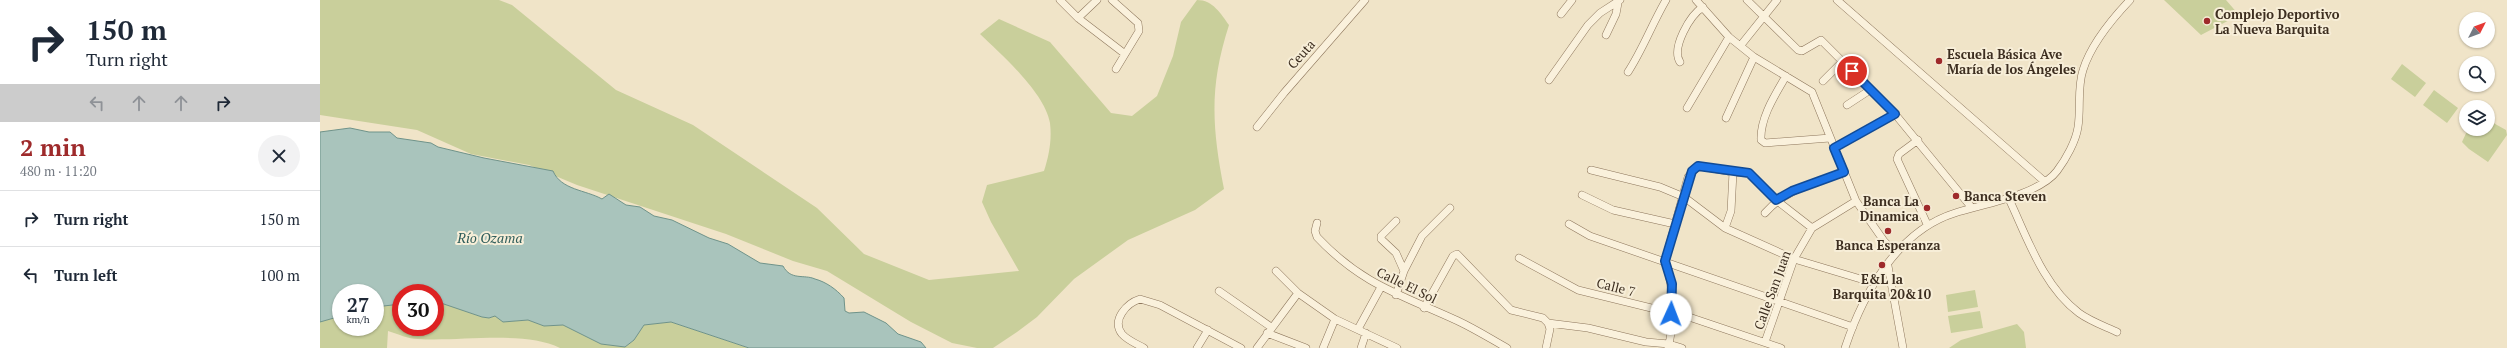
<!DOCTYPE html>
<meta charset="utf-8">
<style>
:root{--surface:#fff;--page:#f2f2f3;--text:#1f2937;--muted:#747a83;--line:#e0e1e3;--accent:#9e2a2b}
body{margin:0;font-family:"PT Serif",serif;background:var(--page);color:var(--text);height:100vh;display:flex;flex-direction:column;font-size:15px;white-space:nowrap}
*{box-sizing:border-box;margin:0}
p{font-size:13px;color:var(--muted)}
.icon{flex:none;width:22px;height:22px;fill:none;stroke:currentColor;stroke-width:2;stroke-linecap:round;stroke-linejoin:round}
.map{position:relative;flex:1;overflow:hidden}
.panel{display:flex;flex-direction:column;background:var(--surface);width:320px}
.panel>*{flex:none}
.top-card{background:#fff;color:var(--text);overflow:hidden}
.needle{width:26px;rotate:48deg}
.fabs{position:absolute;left:2139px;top:12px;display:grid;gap:8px}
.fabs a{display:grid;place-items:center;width:36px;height:36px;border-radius:50%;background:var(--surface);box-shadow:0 1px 3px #0004;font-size:20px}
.speed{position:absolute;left:12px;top:284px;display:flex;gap:8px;font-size:20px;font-weight:700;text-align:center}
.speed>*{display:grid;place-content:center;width:52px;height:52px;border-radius:50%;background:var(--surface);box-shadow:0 1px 3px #0004;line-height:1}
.speed small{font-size:10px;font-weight:400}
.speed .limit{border:6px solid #d22;background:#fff;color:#111}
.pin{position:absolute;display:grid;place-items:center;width:34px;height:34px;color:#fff;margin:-17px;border:2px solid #fff;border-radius:50%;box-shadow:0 1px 4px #0007}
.me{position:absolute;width:44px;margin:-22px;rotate:2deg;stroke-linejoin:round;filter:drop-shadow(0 0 3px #0008)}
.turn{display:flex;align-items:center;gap:14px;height:84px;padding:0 20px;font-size:18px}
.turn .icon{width:52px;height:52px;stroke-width:2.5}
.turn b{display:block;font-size:28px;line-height:34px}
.lanes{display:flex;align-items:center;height:38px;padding:0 20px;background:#0003;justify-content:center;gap:20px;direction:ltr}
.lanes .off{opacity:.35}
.round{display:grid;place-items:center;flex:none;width:42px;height:42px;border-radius:21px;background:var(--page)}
.head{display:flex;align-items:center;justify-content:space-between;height:68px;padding:0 20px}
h1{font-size:24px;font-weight:800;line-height:30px;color:var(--accent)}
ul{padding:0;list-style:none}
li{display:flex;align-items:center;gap:12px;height:56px;padding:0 20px;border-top:1px solid var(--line)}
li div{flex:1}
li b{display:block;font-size:15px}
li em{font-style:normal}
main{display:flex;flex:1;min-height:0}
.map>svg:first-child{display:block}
</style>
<main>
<section class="panel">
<div class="top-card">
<div class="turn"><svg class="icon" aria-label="right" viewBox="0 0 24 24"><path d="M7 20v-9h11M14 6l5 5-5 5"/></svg><div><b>150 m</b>Turn right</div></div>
<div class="lanes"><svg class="icon off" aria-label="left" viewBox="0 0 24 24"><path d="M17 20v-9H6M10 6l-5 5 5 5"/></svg><svg class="icon off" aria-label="ahead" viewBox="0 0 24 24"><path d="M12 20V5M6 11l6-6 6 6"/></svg><svg class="icon off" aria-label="ahead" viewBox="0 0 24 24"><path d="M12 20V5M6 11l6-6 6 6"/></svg><svg class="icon" aria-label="right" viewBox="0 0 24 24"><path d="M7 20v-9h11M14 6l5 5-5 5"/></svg></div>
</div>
<div class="head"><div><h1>2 min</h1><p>480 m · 11:20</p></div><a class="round"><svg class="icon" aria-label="close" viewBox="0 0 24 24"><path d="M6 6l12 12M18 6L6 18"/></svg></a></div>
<ul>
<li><svg class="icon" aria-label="right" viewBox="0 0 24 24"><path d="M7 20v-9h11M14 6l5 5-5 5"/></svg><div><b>Turn right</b></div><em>150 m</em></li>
<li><svg class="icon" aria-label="left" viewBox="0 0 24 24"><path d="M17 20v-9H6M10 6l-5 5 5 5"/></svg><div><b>Turn left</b></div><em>100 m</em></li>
</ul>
</section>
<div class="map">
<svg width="2187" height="348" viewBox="0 0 2187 348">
<rect width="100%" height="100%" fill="#f0e4c8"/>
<path fill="#c9cf9b" d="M 0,0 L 179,0 L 192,5 L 296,90 L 373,125 L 497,208 L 544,254 L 609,280 L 699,271 L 671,222 L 662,202 L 667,185 L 724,171 C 729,155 732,140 730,123 C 725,93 682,55 660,34 L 679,19 L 730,42 L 791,113 L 812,116 L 837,96 L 853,56 L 861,22 L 877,0 C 893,0 901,14 909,25 C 889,87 892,127 904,189 L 875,210 L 808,240 L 754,279 L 717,317 L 697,332 L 673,348 L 657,348 L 632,343 L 591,322 L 507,271 L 473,261 L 406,234 L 257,185 L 209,165 L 151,154 L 97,130 L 0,115 Z
M 1844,0 L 1906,0 L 1919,15 L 1881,35 Z
M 2082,64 L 2106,83 L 2095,97 L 2071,79 Z
M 2114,90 L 2138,108 L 2127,123 L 2103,105 Z
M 2168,120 L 2186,130 L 2187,135 L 2168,162 L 2149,149 L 2142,142 L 2148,129 L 2168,129 Z
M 1655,290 L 1658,307 L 1628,312 L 1626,295 Z
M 115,301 L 162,317 L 169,318 L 175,316 L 183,322 L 208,320 L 224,326 L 243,325 L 281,344 L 305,347 L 314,340 L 324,325 L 351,322 L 429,348 L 240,348 C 204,330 138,342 98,339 C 88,339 78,334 68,331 L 67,348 L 0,348 L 0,322 L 21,316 L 21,327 L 55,327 L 55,307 L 81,304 L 81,327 L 115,327 Z
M 1660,311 L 1663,328 L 1631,333 L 1628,316 Z
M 1697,324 L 1704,332 L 1706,348 L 1629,348 L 1641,340 Z"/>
<path fill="#a9c4bc" stroke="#6f938a" d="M 30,128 L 49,132 L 70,132 L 77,138 L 111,143 L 118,147 L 164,158 L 233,171 C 241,190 266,190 282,199 L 289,194 L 306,205 L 320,207 L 334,216 L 352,220 L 389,238 L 408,244 L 440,263 L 463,266 C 471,281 484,274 495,279 C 506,282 516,289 524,298 L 525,311 L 529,313 L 544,312 L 566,323 L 578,334 L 601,342 L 606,348 L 429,348 L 351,322 L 324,325 L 314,340 L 305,347 L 281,344 L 243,325 L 224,326 L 208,320 L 183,322 L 175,316 L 169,318 L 162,317 L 115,301 L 115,293 L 81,293 L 81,304 L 55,307 L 55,293 L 21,293 L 21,316 L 0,322 L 0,132 Z"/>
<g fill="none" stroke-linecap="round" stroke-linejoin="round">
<defs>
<path id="minor" d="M 740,0 L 758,18 L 805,54
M 792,0 L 818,23 L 819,31 L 796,69
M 1376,0 L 1409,37 L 1434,57 L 1492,92 L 1536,201 L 1564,241 L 1576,253
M 1427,0 L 1478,50 L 1482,51 L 1501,40 L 1575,114 L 1652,208
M 1517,0 L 1724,181
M 1241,14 L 1252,0
M 758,18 L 777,0
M 1286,35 L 1296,14 L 1298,3
M 1421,45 L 1457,0
M 1360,62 C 1351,48 1370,15 1383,7
M 1308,72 C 1323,49 1332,24 1346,0
M 1466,76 C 1455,95 1440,118 1441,140 L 1445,143 L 1510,138
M 1229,80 L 1268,25 L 1280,13 L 1300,0
M 1503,81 L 1522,62
M 1527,105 L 1550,90
M 1367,108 L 1409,37
M 1406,118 L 1434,57
M 937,127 L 964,93 L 1045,0
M 1598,140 L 1579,154 L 1577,159 L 1607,224
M 1514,148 L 1575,114
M 1271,170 L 1340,187 L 1364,197 L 1405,228 L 1474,259 L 1554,283
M 1262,195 L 1293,210 L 1355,224
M 1689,199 C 1707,237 1723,286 1759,313 C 1770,321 1784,326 1797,332
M 1445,213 C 1466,189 1494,183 1524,172
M 997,223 L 995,231 L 997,237 C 1042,285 1082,295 1138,321 C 1155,329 1171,339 1187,348
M 1249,224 L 1270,236 L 1533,327
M 1405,228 L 1411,211 L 1413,172 L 1429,173 L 1456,200 L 1492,228
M 1199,258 L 1258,290 L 1372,318 L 1461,348
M 1568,266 L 1583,348
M 956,271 L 978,293 L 1015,319 L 1077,348
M 1084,271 L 1102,236 L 1130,208
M 899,291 L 951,327
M 1076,295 L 1084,271 L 1076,253 L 1061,239 L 1061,236 L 1076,221
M 1104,308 L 1133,256 L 1137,254 L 1191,310 L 1223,318 L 1228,323 L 1230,329 L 1226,348
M 1228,323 L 1268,328 L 1326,342 L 1349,344 L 1362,348
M 1038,329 L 1061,287
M 947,333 L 986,348
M 1445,342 L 1474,259 L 1492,228 L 1536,201
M 824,348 C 817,344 807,340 802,334 C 791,320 807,303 820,299 L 840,305 L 921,348
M 877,348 L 888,330
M 937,348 L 978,293
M 1003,348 L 1015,319
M 1041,348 L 1046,333
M 1348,348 C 1355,321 1354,287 1345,261 L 1368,177 L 1378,166 L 1413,172
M 1525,348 C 1543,294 1577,231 1635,213 C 1663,204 1719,195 1737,171 C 1746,159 1756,141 1758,127 C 1761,108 1757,88 1763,70 C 1771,44 1792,19 1810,0"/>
</defs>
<use href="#minor" stroke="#8d765c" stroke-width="8"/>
<use href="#minor" stroke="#faf1dc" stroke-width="7"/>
</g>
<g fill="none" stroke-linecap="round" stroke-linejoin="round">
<defs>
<path id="route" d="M 1351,314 L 1352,284 L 1345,261 L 1372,171 L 1378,166 L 1429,173 L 1456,200 L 1472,191 L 1524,172 L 1514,148 L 1575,114 L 1532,71"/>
</defs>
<use href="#route" stroke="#114b97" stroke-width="10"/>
<use href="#route" stroke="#1a73e8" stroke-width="7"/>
</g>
<g fill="#9e2a2b" stroke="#f7eed8" stroke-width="1.5">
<circle cx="1887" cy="21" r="4"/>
<circle cx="1619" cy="61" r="4"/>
<circle cx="1636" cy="196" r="4"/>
<circle cx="1607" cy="208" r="4"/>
<circle cx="1568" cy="231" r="4"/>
<circle cx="1562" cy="265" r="4"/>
</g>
<g text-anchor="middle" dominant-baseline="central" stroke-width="4" stroke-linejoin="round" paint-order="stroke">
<g font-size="13" font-weight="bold" fill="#3d2e20" stroke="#f7eed8" text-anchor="start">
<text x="1895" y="14">Complejo Deportivo<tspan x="1895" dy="15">La Nueva Barquita</tspan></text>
<text x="1627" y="54">Escuela Básica Ave<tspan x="1627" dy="15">María de los Ángeles</tspan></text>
<text x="1644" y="196">Banca Steven</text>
<text x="1599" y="201" text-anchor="end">Banca La<tspan x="1599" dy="15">Dinamica</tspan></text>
<text x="1568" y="245" text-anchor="middle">Banca Esperanza</text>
<text x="1562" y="279" text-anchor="middle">E&amp;L la<tspan x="1562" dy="15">Barquita 20&amp;10</tspan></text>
</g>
<g font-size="13" fill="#3d2e20" stroke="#f7eed8">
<text transform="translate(981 54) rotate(-48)">Ceuta</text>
<text transform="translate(1087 285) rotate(26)">Calle El Sol</text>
<text transform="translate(1296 287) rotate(14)">Calle 7</text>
<text transform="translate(1452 290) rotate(-70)">Calle San Juan</text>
</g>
<g font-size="14" font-style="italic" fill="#2f5d5a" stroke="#f7eed8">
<text x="170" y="237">Río Ozama</text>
</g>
</g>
</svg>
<div class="fabs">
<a><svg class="needle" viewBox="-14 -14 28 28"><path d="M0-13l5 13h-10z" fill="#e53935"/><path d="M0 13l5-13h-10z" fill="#747a83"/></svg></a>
<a><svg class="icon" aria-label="search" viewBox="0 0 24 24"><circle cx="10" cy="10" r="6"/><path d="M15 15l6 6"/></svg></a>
<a><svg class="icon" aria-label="layers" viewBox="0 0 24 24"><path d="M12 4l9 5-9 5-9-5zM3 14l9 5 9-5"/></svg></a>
</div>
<div class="speed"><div>27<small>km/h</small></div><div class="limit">30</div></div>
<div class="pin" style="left:1532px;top:71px;background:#d93025"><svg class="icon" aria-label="arrive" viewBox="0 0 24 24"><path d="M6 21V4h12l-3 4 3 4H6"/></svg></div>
<svg class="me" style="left:1351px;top:314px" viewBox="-20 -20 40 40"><circle r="19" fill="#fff"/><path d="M0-13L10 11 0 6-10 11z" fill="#1a73e8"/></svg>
</div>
</main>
